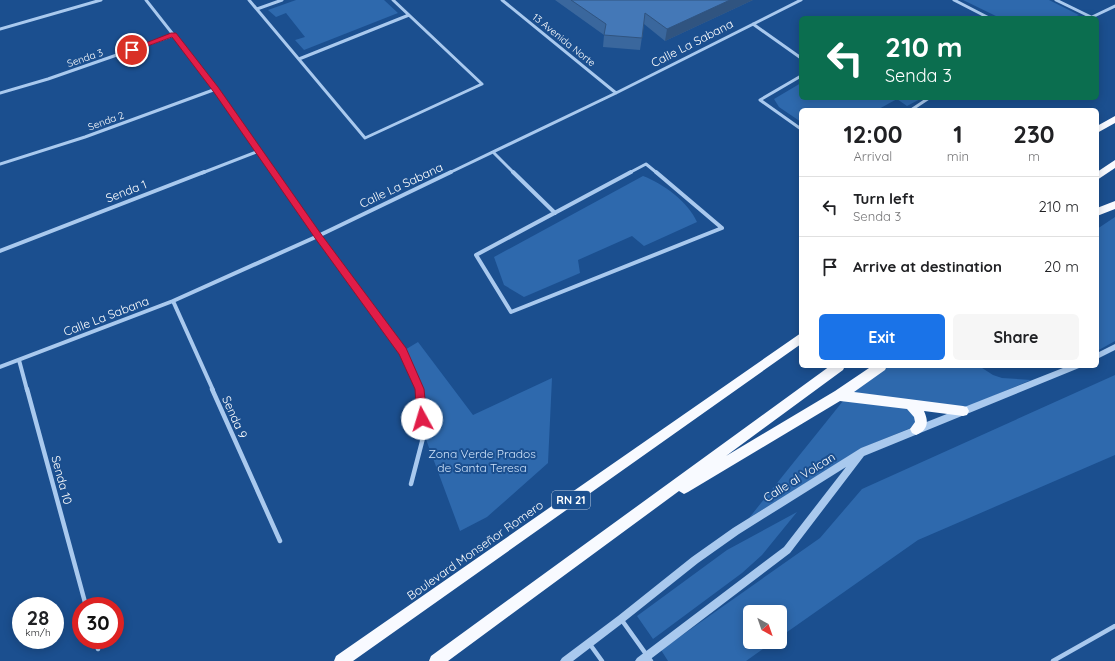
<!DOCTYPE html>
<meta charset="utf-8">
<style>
:root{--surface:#fff;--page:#f6f6f6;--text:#202124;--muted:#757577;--line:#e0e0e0;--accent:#1a73e8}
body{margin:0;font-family:Quicksand,sans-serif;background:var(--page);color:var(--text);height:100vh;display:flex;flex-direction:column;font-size:15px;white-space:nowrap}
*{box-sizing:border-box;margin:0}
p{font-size:13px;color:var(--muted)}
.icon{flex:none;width:22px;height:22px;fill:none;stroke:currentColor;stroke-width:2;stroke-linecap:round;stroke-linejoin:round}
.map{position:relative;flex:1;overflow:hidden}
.sheet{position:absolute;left:799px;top:108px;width:300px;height:260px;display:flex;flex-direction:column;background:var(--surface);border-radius:6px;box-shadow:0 2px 10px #0003}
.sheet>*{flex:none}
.hud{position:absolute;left:799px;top:16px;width:300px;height:84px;border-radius:6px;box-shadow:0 2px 10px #0003;background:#0b6e4f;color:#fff;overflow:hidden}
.needle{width:26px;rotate:140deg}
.controls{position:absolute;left:743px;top:605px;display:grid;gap:8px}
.controls a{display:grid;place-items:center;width:44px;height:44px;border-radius:6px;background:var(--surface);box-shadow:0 2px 10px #0003;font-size:20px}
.speed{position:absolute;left:12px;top:597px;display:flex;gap:8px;font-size:20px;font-weight:700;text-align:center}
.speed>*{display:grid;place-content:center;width:52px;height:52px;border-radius:50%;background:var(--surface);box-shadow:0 2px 10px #0003;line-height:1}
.speed small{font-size:10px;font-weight:400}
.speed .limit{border:6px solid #d22;background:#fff;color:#111}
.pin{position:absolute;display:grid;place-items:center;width:34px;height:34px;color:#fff;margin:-17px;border:2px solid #fff;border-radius:50%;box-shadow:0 1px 4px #0007}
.me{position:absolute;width:44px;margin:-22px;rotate:354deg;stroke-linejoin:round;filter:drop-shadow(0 0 3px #0008)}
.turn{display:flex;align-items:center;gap:14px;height:84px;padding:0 20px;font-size:18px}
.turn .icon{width:52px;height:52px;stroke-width:2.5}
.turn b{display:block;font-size:28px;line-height:34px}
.eta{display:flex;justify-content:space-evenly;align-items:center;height:68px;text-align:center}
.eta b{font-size:24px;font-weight:700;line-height:28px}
.cta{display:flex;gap:8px;margin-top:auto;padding:8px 20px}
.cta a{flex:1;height:46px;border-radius:6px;background:var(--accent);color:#fff;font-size:16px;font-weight:700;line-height:46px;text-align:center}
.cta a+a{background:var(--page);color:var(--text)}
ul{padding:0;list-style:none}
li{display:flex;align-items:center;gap:12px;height:60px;padding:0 20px;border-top:1px solid var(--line)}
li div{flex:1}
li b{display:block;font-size:15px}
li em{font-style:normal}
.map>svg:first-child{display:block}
</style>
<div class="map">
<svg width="1115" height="661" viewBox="0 0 1115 661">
<rect width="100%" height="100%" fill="#1b4f8f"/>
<path fill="#2e69ad" d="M 296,0 L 384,0 L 398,13 L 304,50 L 295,40 L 305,37 L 286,13 L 276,17 L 268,10 Z
M 963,0 L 1049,0 L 1079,15 L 1072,18 L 1000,18 Z
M 801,83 L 801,98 L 922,98 L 907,106 L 897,99 L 877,110 L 801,110 L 801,122 L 779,107 L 774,99 Z
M 643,176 C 664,184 688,202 697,222 L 644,246 L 632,236 L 578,260 L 580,273 L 524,297 L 504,285 L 494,257 Z
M 1115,217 L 1115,341 L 1097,351 L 1097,229 Z
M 418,342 L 473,415 L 552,378 L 548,463 L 487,517 L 460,531 L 424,434 L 419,389 L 403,351 Z
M 888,366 L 979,366 L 993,375 L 1002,378 L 1031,380 L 962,409 L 849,393 Z
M 1115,375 L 1115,455 L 918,540 L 780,637 L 780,612 L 750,612 L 750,642 L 773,642 L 746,661 L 668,661 L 661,650 L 820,538 L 862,489 Z
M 843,401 L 908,406 L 917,418 L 913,427 L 862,448 L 749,518 Z
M 797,512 L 762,555 L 742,573 L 653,639 L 637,616 L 727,550 Z"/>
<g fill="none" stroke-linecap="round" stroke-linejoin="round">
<path stroke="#a9c9ee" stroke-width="3" d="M 146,0 L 216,89 L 274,173
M 249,0 L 365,138 L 482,84 L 393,0
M 502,0 L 616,93
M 954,0 L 989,18
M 1056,0 L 1091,17
M 257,9 L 282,0
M 1090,18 L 1115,6
M 753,24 L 801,58
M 0,29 L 101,0
M 299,59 L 409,15
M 801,76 L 760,100 L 801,129
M 0,93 L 48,79 L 174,35
M 911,110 L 929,98
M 493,152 L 514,173
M 0,164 L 85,137 L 216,89
M 202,173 L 259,151
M 449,173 L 616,93 L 801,0
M 629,173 L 646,164 L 657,173"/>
<path stroke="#a9c9ee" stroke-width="4" d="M 274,172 L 318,236 L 403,351 L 419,390
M 513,172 L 555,213
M 631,172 L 476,255 L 511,312 L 722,228 L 656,172
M 0,251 L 204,172
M 173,301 L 213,390
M 19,360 L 27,390
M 0,367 L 173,301 L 318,236 L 451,172"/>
<path stroke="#a9c9ee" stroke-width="4.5" d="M 27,389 L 86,606
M 212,389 L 280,541
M 411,484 L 424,434 L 419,389
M 621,619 L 651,661
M 95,640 L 98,649
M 589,643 L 602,661
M 1053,661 L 1115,626"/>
<path fill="#a9c9ee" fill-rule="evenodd" d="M 1115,344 L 1115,350 L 1097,359 L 1097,353 Z
M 1068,366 L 1080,366 L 1079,368 L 864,456 L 790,553 L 648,661 L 635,661 L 637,658 L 784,547 L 846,467 L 739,534 L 698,563 L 624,622 L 573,661 L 560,661 L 562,658 L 618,616 L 692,557 L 733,528 L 861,448 Z"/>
<path fill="#f8faff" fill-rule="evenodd" d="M 1115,116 L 1115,123 L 1097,133 L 1097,126 Z
M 1115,160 L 1115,168 L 1097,180 L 1097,172 Z
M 1115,201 L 1115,209 L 1097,216 L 1097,208 Z
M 801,333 L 801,344 L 353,661 L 334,661 L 336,656 Z
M 830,366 L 845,366 L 843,370 L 726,456 L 835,391 L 872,366 L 887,366 L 885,370 L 854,392 L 963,406 L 967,407 L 969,411 L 967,415 L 963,416 L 924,411 C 929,422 928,430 916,435 L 912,433 L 910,429 L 915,422 L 914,417 L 907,409 L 840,401 L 688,492 L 684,494 L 679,491 L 448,661 L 429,661 L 431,656 Z"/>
</g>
<path fill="#3a679d" d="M 555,0 L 753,0 L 665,41 L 644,24 L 640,50 L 603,47 L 604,35 Z"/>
<path fill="#305480" d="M 730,0 L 753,0 L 665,41 L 667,29 Z"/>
<path fill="#4478b7" stroke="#305480" d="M 571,0 L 730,0 L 667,29 L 645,13 L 642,38 L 604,35 L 606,24 Z"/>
<path fill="#e11d48" stroke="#92132f" d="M 171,33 L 176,33 L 218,87 L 321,234 L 406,348 L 424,389 L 427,419 L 426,422 L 422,424 L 417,419 L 415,389 L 399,354 L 315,238 L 213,91 L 172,37 L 134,51 L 128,50 Z"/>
<g text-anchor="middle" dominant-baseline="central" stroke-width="4" stroke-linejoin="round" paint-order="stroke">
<g font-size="10" fill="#fff" stroke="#1b4f8f">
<text transform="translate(564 40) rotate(39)">13 Avenida Norte</text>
<text transform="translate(85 58) rotate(-19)">Senda 3</text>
<text transform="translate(106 121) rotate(-20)">Senda 2</text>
</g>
<rect fill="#1b4f8f" stroke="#bbcadd" stroke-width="1" x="552" y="491" width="38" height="18" rx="3"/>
<g font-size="11" font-weight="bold" fill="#fff">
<text x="571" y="500">RN 21</text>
</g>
<g font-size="12" fill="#fff" stroke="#1b4f8f">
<text transform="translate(692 43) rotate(-27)">Calle La Sabana</text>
<text transform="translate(401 185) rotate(-25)">Calle La Sabana</text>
<text transform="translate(126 191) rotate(-21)">Senda 1</text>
<text transform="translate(106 316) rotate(-21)">Calle La Sabana</text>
<text transform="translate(235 417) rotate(66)">Senda 9</text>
<text transform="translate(799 477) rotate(-32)">Calle al Volcan</text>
<text transform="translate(62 480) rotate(75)">Senda 10</text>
<text transform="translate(475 550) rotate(-35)">Boulevard Monseñor Romero</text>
</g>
<g font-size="12" fill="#cfe3fa" stroke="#1b4f8f">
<text x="482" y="453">Zona Verde Prados<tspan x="482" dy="14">de Santa Teresa</tspan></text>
</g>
</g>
</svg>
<div class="controls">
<a><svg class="needle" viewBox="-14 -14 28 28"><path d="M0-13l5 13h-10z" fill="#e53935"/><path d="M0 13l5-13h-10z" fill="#757577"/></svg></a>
</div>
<div class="speed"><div>28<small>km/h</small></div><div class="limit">30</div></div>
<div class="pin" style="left:132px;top:50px;background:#d93025"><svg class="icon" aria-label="arrive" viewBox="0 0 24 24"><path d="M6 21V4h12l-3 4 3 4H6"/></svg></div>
<svg class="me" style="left:422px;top:419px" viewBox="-20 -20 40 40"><circle r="19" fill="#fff"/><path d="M0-13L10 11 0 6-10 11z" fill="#e11d48"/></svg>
<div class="hud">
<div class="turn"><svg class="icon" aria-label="left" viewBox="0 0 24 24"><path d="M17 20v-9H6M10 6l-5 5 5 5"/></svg><div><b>210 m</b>Senda 3</div></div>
</div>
<section class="sheet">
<div class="eta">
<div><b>12:00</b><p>Arrival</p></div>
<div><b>1</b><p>min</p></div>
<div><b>230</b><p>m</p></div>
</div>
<ul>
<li><svg class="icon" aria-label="left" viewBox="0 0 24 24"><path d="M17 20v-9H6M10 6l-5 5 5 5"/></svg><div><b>Turn left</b><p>Senda 3</p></div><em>210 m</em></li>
<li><svg class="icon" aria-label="arrive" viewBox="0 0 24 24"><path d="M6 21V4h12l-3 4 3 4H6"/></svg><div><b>Arrive at destination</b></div><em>20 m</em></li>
</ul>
<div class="cta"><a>Exit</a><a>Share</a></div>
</section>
</div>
